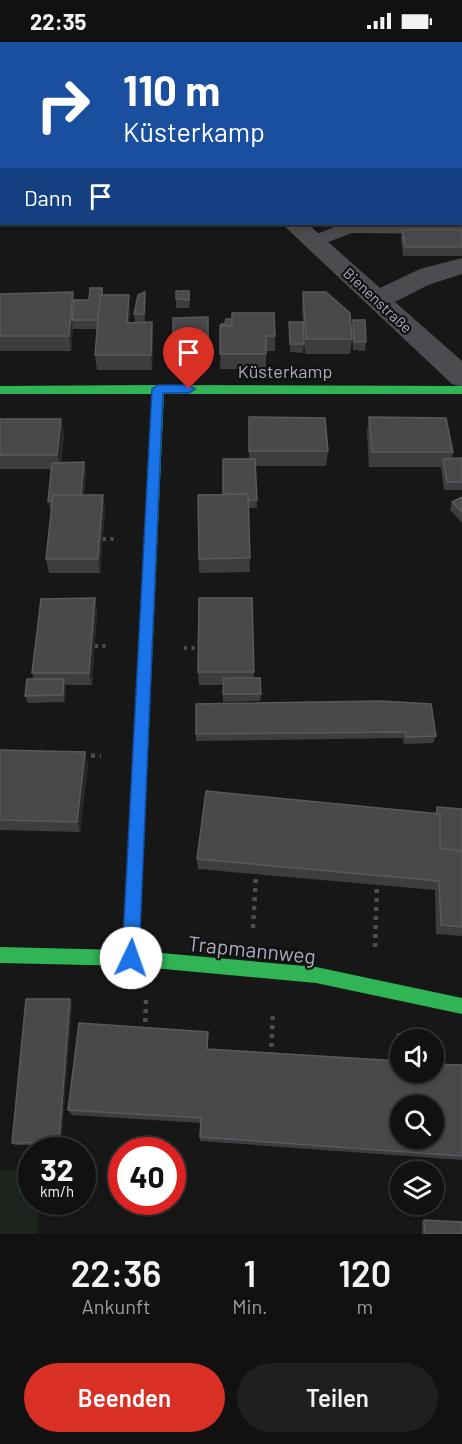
<!DOCTYPE html>
<html lang="de">
<meta charset="utf-8">
<style>
:root{--surface:#111;--page:#1e1f1f;--text:#f1f3f6;--muted:#9c9d9f;--line:#303131;--accent:#d93025}
body{margin:0;font-family:Barlow,sans-serif;background:var(--page);color:var(--text);height:100vh;display:flex;flex-direction:column;font-size:22px;white-space:nowrap}
*{box-sizing:border-box;margin:0}
p{font-size:20px;color:var(--muted)}
.icon{flex:none;width:33px;height:33px;fill:none;stroke:currentColor;stroke-width:2;stroke-linecap:round;stroke-linejoin:round}
.map{position:relative;height:1192px;overflow:hidden}
.details{display:flex;flex-direction:column;background:var(--surface);flex:1}
.details>*{flex:none}
.top-card{position:absolute;left:0px;top:0px;width:462px;height:183px;box-shadow:0 3px 9px #0003,0 0 0 2px var(--line);background:#1a4fa0;color:#fff;overflow:hidden}
.tools{position:absolute;left:390px;top:987px;display:grid;gap:12px}
.tools a{display:grid;place-items:center;width:54px;height:54px;border-radius:50%;background:var(--surface);box-shadow:0 3px 9px #0003,0 0 0 2px var(--line);font-size:30px}
.speed{position:absolute;left:18px;top:1095px;display:flex;gap:12px;font-size:30px;font-weight:700;text-align:center}
.speed>*{display:grid;place-content:center;width:78px;height:78px;border-radius:50%;background:var(--surface);box-shadow:0 3px 9px #0003,0 0 0 2px var(--line);line-height:1}
.speed small{font-size:15px;font-weight:400}
.speed .limit{border:9px solid #d22;background:#fff;color:#111}
.pin{position:absolute;display:grid;place-items:center;width:51px;height:51px;color:#fff;margin:-62px -26px;border-radius:50% 50% 50% 0;rotate:-45deg;box-shadow:0 0 6px #0007}
.pin .icon{rotate:45deg}
.me{position:absolute;width:66px;margin:-33px;rotate:3deg;stroke-linejoin:round;filter:drop-shadow(0 0 4px #0008)}
.turn{display:flex;align-items:center;gap:21px;height:126px;padding:0 24px;font-size:27px}
.turn .icon{width:78px;height:78px;stroke-width:2.5}
.turn b{display:block;font-size:42px;line-height:51px}
.then{display:flex;align-items:center;height:57px;padding:0 24px;background:#0003;gap:12px;font-size:22px}
.eta{display:flex;justify-content:space-evenly;align-items:center;height:102px;text-align:center}
.eta b{font-size:36px;font-weight:600;line-height:42px}
.cta{display:flex;gap:12px;margin-top:auto;padding:12px 24px}
.cta a{flex:1;height:69px;border-radius:36px;background:var(--accent);color:#fff;font-size:24px;font-weight:600;line-height:69px;text-align:center}
.cta a+a{background:var(--page);color:var(--text)}
.status{display:flex;justify-content:space-between;align-items:center;height:42px;padding:0 30px;background:var(--surface);direction:ltr}
.status svg{height:16px;fill:currentColor}
.map>svg:first-child{display:block}
</style>
<div class="status"><b>22:35</b><svg viewBox="0 0 49 12"><path d="M0 12V9h3v3zM5 12V6h3v6zM10 12V3h3v9zM15 12V0h3v12zM26 1h20v11H26zM47 4h2v5h-2z"/></svg></div>
<div class="map">
<svg width="462" height="1192" viewBox="0 0 462 1192">
<rect width="100%" height="100%" fill="#171717"/>
<path fill="#1d241e" d="M 285,0 L 462,0 L 462,164 L 460,2 L 279,2 Z
M 0,1128 L 31,1128 L 32,1160 L 40,1160 L 37,1192 L 0,1192 Z"/>
<g fill="none" stroke-linecap="round" stroke-linejoin="round">
<path stroke="#4d4e52" stroke-width="4" stroke-dasharray="3 4.5" stroke-linecap="butt" d="M 103,497 L 114,497
M 95,604 L 109,604
M 184,606 L 199,606"/>
<path stroke="#4d4e52" stroke-width="4.5" stroke-dasharray="4 5" stroke-linecap="butt" d="M 82,713 L 101,714
M 253,886 L 256,833
M 375,905 L 377,843
M 145,989 L 146,957
M 399,991 L 400,1022
M 271,1014 L 273,970"/>
<path fill="#4b4c50" fill-rule="evenodd" d="M 462,180 L 462,192 L 352,191 L 315,205 L 306,199 L 309,195 L 342,182 Z"/>
<path fill="#4b4c50" fill-rule="evenodd" d="M 85,0 L 107,0 L 107,2 L 85,2 Z
M 282,182 L 308,182 L 380,246 L 420,227 L 462,216 L 462,232 L 428,243 L 395,260 L 462,319 L 462,345 L 452,342 Z"/>
<path fill="#30b455" fill-rule="evenodd" d="M 158,343 L 462,344 L 462,352 L 164,352 L 139,909 L 316,925 L 462,956 L 462,972 L 316,941 L 131,924 L 0,921 L 0,905 L 123,908 L 152,352 L 0,352 L 0,344 Z"/>
</g>
<path fill="#3d3d3f" d="M 0,144 L 2,144 L 2,161 L 0,161 Z
M 460,152 L 462,152 L 462,177 L 460,177 Z
M 402,188 L 462,188 L 462,214 L 403,214 L 401,197 Z
M 102,246 L 103,253 L 130,269 L 129,281 L 135,280 L 134,272 L 146,259 L 145,280 L 152,280 L 153,295 L 152,328 L 97,328 L 95,313 L 97,287 L 73,287 L 71,309 L 0,309 L 0,252 L 75,258 L 89,258 Z
M 176,249 L 190,258 L 189,266 L 176,266 Z
M 303,250 L 352,297 L 350,312 L 305,312 L 302,265 Z
M 208,275 L 208,307 L 173,308 L 173,299 Z
M 353,278 L 366,300 L 365,309 L 353,308 L 352,286 Z
M 289,280 L 304,302 L 303,311 L 290,310 Z
M 221,282 L 275,294 L 275,309 L 266,309 L 266,327 L 220,327 Z
M 249,375 L 328,409 L 326,424 L 255,424 L 257,466 L 248,466 L 250,530 L 199,531 L 199,517 L 223,452 L 249,417 Z
M 369,375 L 453,410 L 452,417 L 462,416 L 462,448 L 444,448 L 441,425 L 369,425 L 367,390 Z
M 0,377 L 61,377 L 64,392 L 61,421 L 86,429 L 84,453 L 105,467 L 100,531 L 49,531 L 46,517 L 51,467 L 50,467 L 48,459 L 51,427 L 0,427 Z
M 462,455 L 462,481 L 450,468 L 452,460 Z
M 95,556 L 97,569 L 92,643 L 66,643 L 65,660 L 28,661 L 25,654 L 34,637 L 32,631 Z
M 198,630 L 254,630 L 254,636 L 261,652 L 260,659 L 223,660 L 223,643 L 199,643 Z
M 381,659 L 436,694 L 433,701 L 404,702 L 403,696 L 196,699 L 196,692 Z
M 0,708 L 88,722 L 80,790 L 0,788 Z
M 437,765 L 462,767 L 462,894 L 436,892 L 435,848 L 198,827 L 197,817 L 435,772 Z
M 72,961 L 61,1103 L 15,1103 L 12,1101 Z
M 208,990 L 208,1007 L 462,1023 L 462,1118 L 200,1099 L 200,1095 L 201,1081 L 72,1073 L 68,1068 Z
M 424,1178 L 462,1192 L 422,1192 L 422,1179 Z"/>
<path fill="#29292a" d="M 143,0 L 197,0 L 197,2 L 143,2 Z
M 73,250 L 76,265 L 72,278 L 73,287 L 71,309 L 69,294 Z
M 145,250 L 146,259 L 145,280 L 144,272 Z
M 129,253 L 130,269 L 128,296 L 127,281 Z
M 152,280 L 153,295 L 152,328 L 151,313 Z
M 61,377 L 64,392 L 60,427 L 57,413 Z
M 84,420 L 86,429 L 82,467 L 81,458 Z
M 103,453 L 105,467 L 100,531 L 98,517 Z
M 95,556 L 97,569 L 92,643 L 89,631 Z
M 64,637 L 66,644 L 65,660 L 63,653 Z
M 85,710 L 88,722 L 80,790 L 77,780 Z
M 70,957 L 72,961 L 61,1103 L 59,1100 Z"/>
<path fill="#49494c" stroke="#58595d" stroke-width="1.5" fill-rule="evenodd" d="M 0,144 L 2,144 L 2,152 L 0,152 Z
M 460,152 L 462,152 L 462,168 L 460,168 Z
M 402,188 L 462,188 L 462,205 L 405,205 Z
M 90,246 L 102,246 L 102,253 L 100,253 L 98,278 L 72,278 L 74,258 L 89,258 Z
M 176,249 L 189,249 L 189,258 L 176,257 Z
M 73,250 L 69,294 L 0,294 L 0,252 Z
M 145,250 L 144,272 L 134,272 L 138,253 Z
M 303,250 L 326,250 L 350,271 L 352,297 L 306,297 Z
M 100,253 L 129,253 L 127,281 L 152,280 L 151,313 L 95,313 Z
M 232,271 L 274,271 L 275,294 L 266,294 L 266,312 L 220,312 L 220,284 L 232,284 Z
M 208,275 L 208,299 L 173,299 L 173,276 Z
M 226,277 L 232,277 L 232,284 L 221,284 L 221,282 L 225,282 Z
M 353,278 L 365,278 L 366,300 L 354,300 Z
M 289,280 L 303,280 L 304,302 L 290,302 Z
M 249,375 L 325,376 L 328,409 L 249,409 Z
M 369,375 L 446,376 L 453,410 L 372,410 Z
M 0,377 L 61,377 L 57,413 L 0,413 Z
M 462,416 L 462,440 L 447,440 L 443,417 Z
M 223,417 L 255,417 L 257,458 L 248,458 L 248,452 L 223,452 Z
M 84,420 L 81,453 L 53,453 L 52,459 L 48,459 L 52,421 Z
M 248,452 L 250,516 L 199,517 L 198,453 Z
M 53,453 L 103,453 L 98,517 L 46,517 Z
M 462,455 L 462,470 L 452,460 Z
M 95,556 L 89,631 L 32,631 L 41,557 Z
M 199,556 L 252,556 L 254,630 L 198,630 Z
M 224,636 L 260,636 L 261,652 L 223,652 Z
M 27,637 L 64,637 L 63,653 L 25,654 Z
M 381,659 L 431,662 L 436,694 L 406,695 L 405,690 L 196,692 L 196,662 Z
M 0,708 L 85,710 L 77,780 L 0,778 Z
M 206,749 L 440,772 L 440,806 L 462,809 L 462,885 L 441,883 L 439,839 L 197,817 Z
M 437,765 L 462,767 L 462,809 L 440,806 L 440,772 L 437,772 Z
M 26,957 L 70,957 L 59,1100 L 12,1101 Z
M 79,981 L 208,990 L 207,1007 L 400,1019 L 400,1030 L 434,1030 L 434,1022 L 462,1023 L 462,1114 L 200,1095 L 201,1076 L 68,1068 ZM 400,1064 L 434,1064 L 434,1096 L 400,1096 Z
M 424,1178 L 462,1180 L 462,1192 L 425,1192 Z"/>
<path fill="#1a73e8" stroke="#114b97" stroke-width="1.5" d="M 158,343 L 189,343 L 195,347 L 189,351 L 163,351 L 139,916 L 136,922 L 131,924 L 125,922 L 122,916 L 152,347 Z"/>
<g text-anchor="middle" dominant-baseline="central" stroke-width="4.5" stroke-linejoin="round" paint-order="stroke">
<g font-size="15" fill="#a8adb8" stroke="#111113">
<text transform="translate(378 258) rotate(43)">Bienenstraße</text>
</g>
<g font-size="18" fill="#a8adb8" stroke="#111113">
<text x="285" y="329">Küsterkamp</text>
</g>
<g font-size="21" fill="#a8adb8" stroke="#111113">
<text transform="translate(252 907) rotate(6)">Trapmannweg</text>
</g>
</g>
</svg>
<div class="tools">
<a><svg class="icon" aria-label="sound" viewBox="0 0 24 24"><path d="M4 9h4l5-4v14l-5-4H4zM17 9q2 3 0 6"/></svg></a>
<a><svg class="icon" aria-label="search" viewBox="0 0 24 24"><circle cx="10" cy="10" r="6"/><path d="M15 15l6 6"/></svg></a>
<a><svg class="icon" aria-label="layers" viewBox="0 0 24 24"><path d="M12 4l9 5-9 5-9-5zM3 14l9 5 9-5"/></svg></a>
</div>
<div class="speed"><div>32<small>km/h</small></div><div class="limit">40</div></div>
<div class="pin" style="left:189px;top:347px;background:#d93025"><svg class="icon" aria-label="arrive" viewBox="0 0 24 24"><path d="M6 21V4h12l-3 4 3 4H6"/></svg></div>
<svg class="me" style="left:131px;top:916px" viewBox="-20 -20 40 40"><circle r="19" fill="#fff"/><path d="M0-13L10 11 0 6-10 11z" fill="#1a73e8"/></svg>
<div class="top-card">
<div class="turn"><svg class="icon" aria-label="right" viewBox="0 0 24 24"><path d="M7 20v-9h11M14 6l5 5-5 5"/></svg><div><b>110 m</b>Küsterkamp</div></div>
<div class="then">Dann<svg class="icon" aria-label="arrive" viewBox="0 0 24 24"><path d="M6 21V4h12l-3 4 3 4H6"/></svg></div>
</div>
</div>
<section class="details">
<div class="eta">
<div><b>22:36</b><p>Ankunft</p></div>
<div><b>1</b><p>Min.</p></div>
<div><b>120</b><p>m</p></div>
</div>
<div class="cta"><a>Beenden</a><a>Teilen</a></div>
</section>
